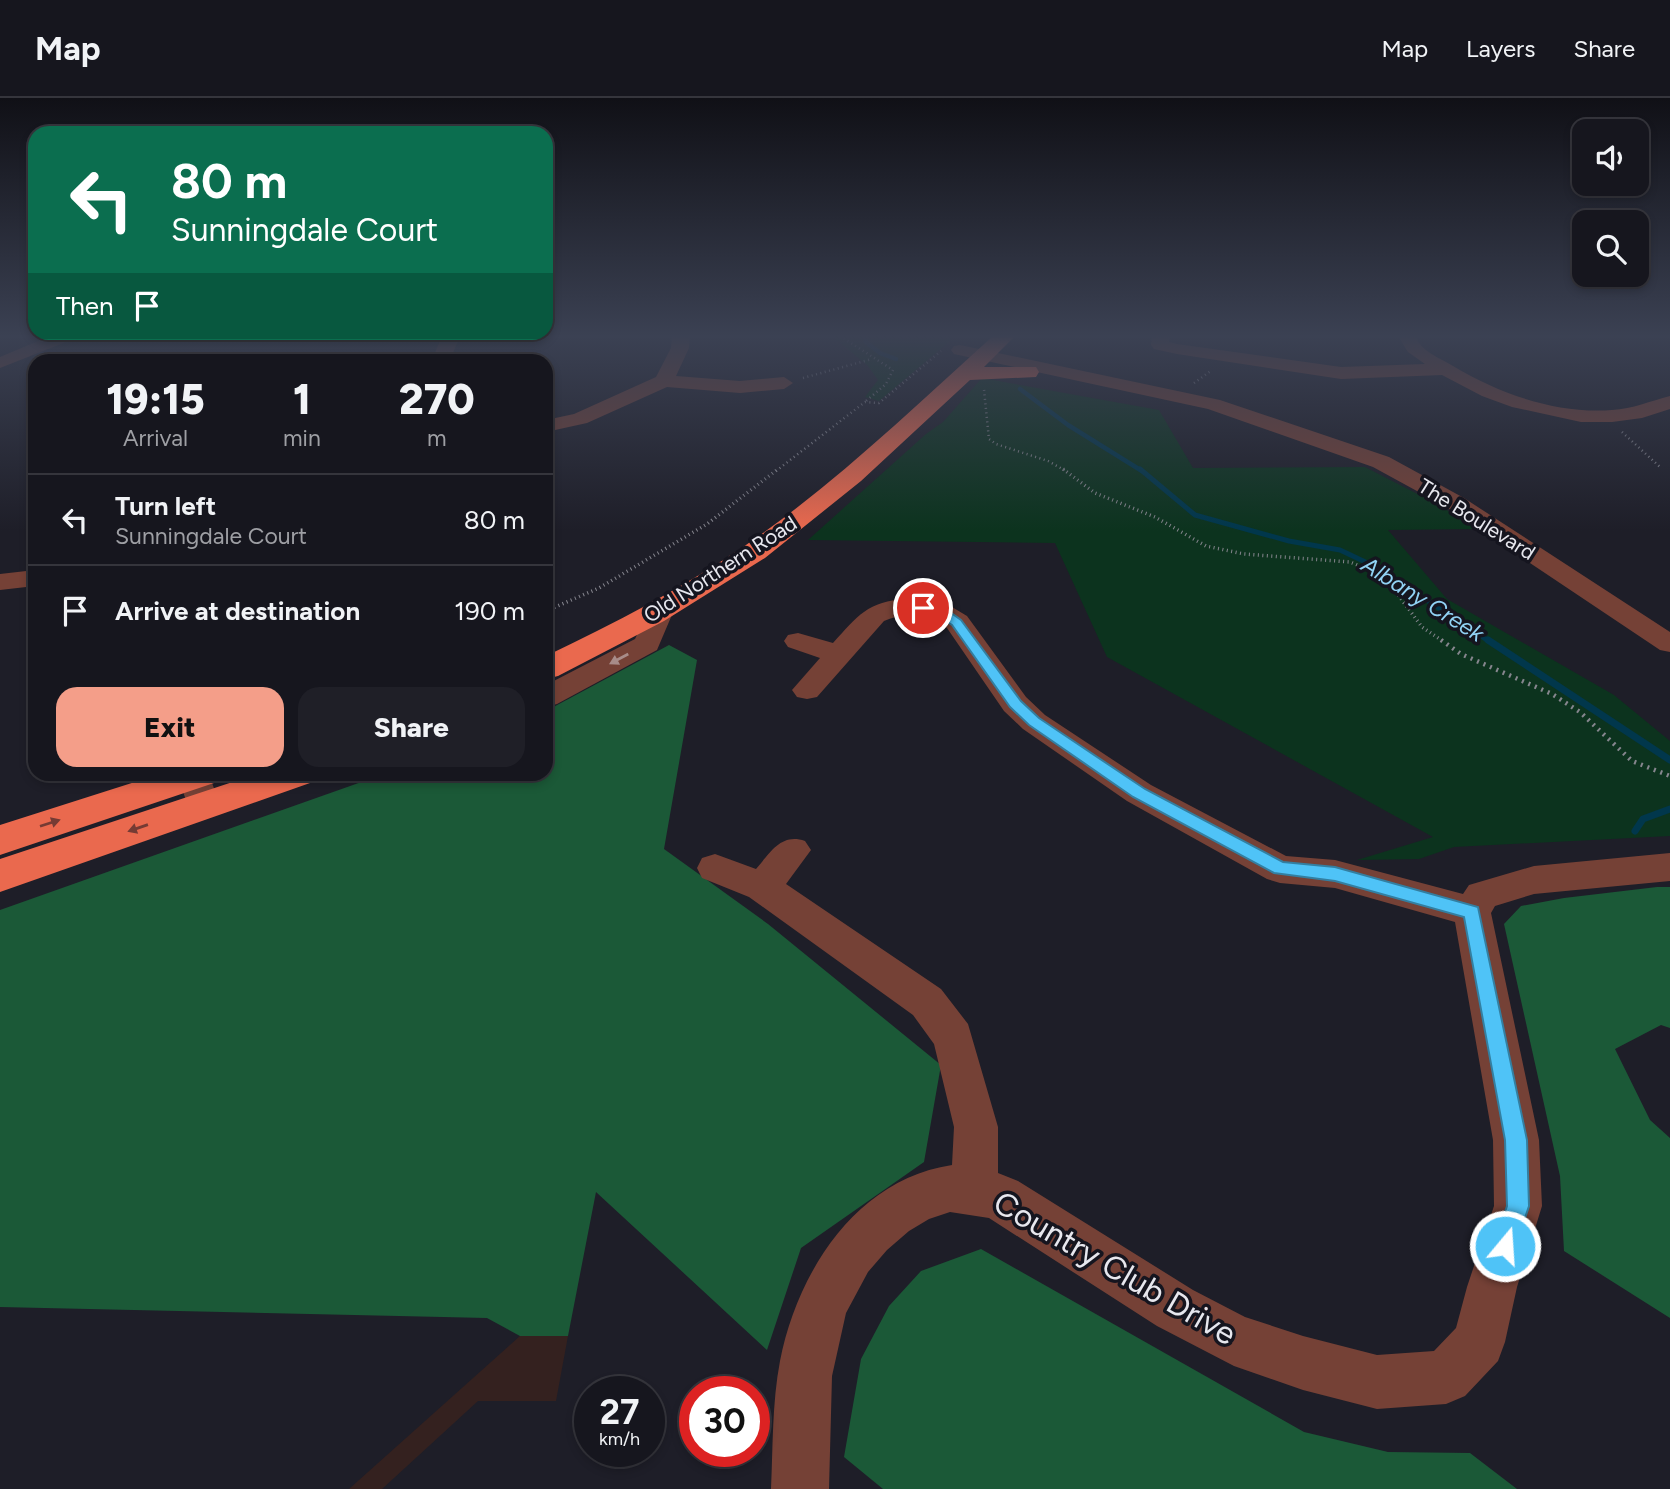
<!DOCTYPE html>
<style>
:root{--surface:#16161e;--page:#1f1f27;--text:#f1f3f6;--muted:#9e9fa4;--line:#35353c;--accent:#f49e89}
body{margin:0;font-family:Figtree,sans-serif;background:var(--page);color:var(--text);height:100vh;display:flex;flex-direction:column;font-size:26px;white-space:nowrap}
*{box-sizing:border-box;margin:0}
p{font-size:23px;color:var(--muted)}
.icon{flex:none;width:38px;height:38px;fill:none;stroke:currentColor;stroke-width:2;stroke-linecap:round;stroke-linejoin:round}
.map{position:relative;flex:1;overflow:hidden}
.sheet{position:absolute;left:28px;top:256px;width:525px;height:427px;display:flex;flex-direction:column;background:var(--surface);border-radius:21px;box-shadow:0 4px 10px #0003,0 0 0 2px var(--line)}
.sheet>*{flex:none}
.banner{position:absolute;left:28px;top:28px;width:525px;height:214px;border-radius:21px;box-shadow:0 4px 10px #0003,0 0 0 2px var(--line);background:#0b6e4f;color:#fff;overflow:hidden}
.fabs{position:absolute;left:1572px;top:21px;display:grid;gap:14px}
.fabs a{display:grid;place-items:center;width:77px;height:77px;border-radius:14px;background:var(--surface);box-shadow:0 4px 10px #0003,0 0 0 2px var(--line);font-size:35px}
.speed{position:absolute;left:574px;top:1278px;display:flex;gap:14px;font-size:35px;font-weight:700;text-align:center}
.speed>*{display:grid;place-content:center;width:91px;height:91px;border-radius:50%;background:var(--surface);box-shadow:0 4px 10px #0003,0 0 0 2px var(--line);line-height:1}
.speed small{font-size:18px;font-weight:400}
.speed .limit{border:10px solid #d22;background:#fff;color:#111}
.pin{position:absolute;display:grid;place-items:center;width:60px;height:60px;color:#fff;margin:-30px;border:4px solid #fff;border-radius:50%;box-shadow:0 2px 7px #0007}
.me{position:absolute;width:77px;margin:-38px;rotate:18deg;stroke-linejoin:round;filter:drop-shadow(0 0 5px #0008)}
.turn{display:flex;align-items:center;gap:24px;height:147px;padding:0 28px;font-size:32px}
.turn .icon{width:91px;height:91px;stroke-width:2.5}
.turn b{display:block;font-size:49px;line-height:60px}
.then{display:flex;align-items:center;height:66px;padding:0 28px;background:#0003;gap:14px;font-size:26px}
.eta{display:flex;justify-content:space-evenly;align-items:center;height:119px;text-align:center}
.eta b{font-size:42px;font-weight:800;line-height:49px}
.cta{display:flex;gap:14px;margin-top:auto;padding:14px 28px}
.cta a{flex:1;height:80px;border-radius:21px;background:var(--accent);color:#111;font-size:28px;font-weight:800;line-height:80px;text-align:center}
.cta a+a{background:var(--page);color:var(--text)}
ul{padding:0;list-style:none}
li{display:flex;align-items:center;gap:21px;height:91px;padding:0 28px;border-top:2px solid var(--line)}
li div{flex:1}
li b{display:block;font-size:26px}
li em{font-style:normal}
header{display:flex;align-items:center;gap:42px;box-sizing:border-box;height:98px;padding:0 35px;background:var(--surface);border-bottom:2px solid var(--line)}
header strong{font-size:33px}
nav{display:flex;gap:38px;margin-inline-start:auto;font-size:24px}
.map>svg:first-child{display:block}
</style>
<header>
<strong>Map</strong>
<nav><a>Map</a><a>Layers</a><a>Share</a></nav>
</header>
<div class="map">
<svg width="1670" height="1391" viewBox="0 0 1670 1391">
<rect width="100%" height="100%" fill="#1e1e28"/>
<path fill="#34211f" d="M 520,1238 L 568,1238 L 556,1303 L 478,1303 L 382,1391 L 349,1391 Z"/>
<path fill="#0c331e" d="M 832,238 L 952,238 L 950,243 L 879,303 L 865,299 L 878,282 L 868,268 Z
M 982,280 L 1159,312 L 1193,370 L 1365,369 L 1437,406 L 1477,431 L 1388,432 L 1447,501 L 1614,597 L 1670,643 L 1670,738 L 1454,749 L 1419,761 L 1357,762 L 1433,739 L 1107,559 L 1055,445 L 808,442 L 926,336 L 943,324 Z"/>
<path fill="#1b5937" d="M 669,547 L 697,562 L 664,751 L 768,826 L 941,967 L 924,1064 L 801,1150 L 767,1252 L 596,1094 L 568,1238 L 520,1238 L 487,1220 L 0,1209 L 0,812 L 384,676 L 546,676 L 546,613 Z
M 1657,789 L 1670,789 L 1670,930 L 1661,927 L 1615,951 L 1650,1022 L 1670,1040 L 1670,1220 L 1564,1153 L 1560,1078 L 1504,826 L 1521,808 L 1564,800 Z
M 981,1151 L 1304,1334 L 1388,1354 L 1470,1355 L 1517,1391 L 883,1391 L 844,1359 L 861,1261 L 889,1208 L 921,1173 Z"/>
<g fill="none" stroke-linecap="round" stroke-linejoin="round">
<path stroke="#01374c" stroke-width="4.5" d="M 865,238 L 866,244 L 880,255 L 896,261
M 1020,291 L 1068,327 L 1142,373"/>
<path stroke="#01374c" stroke-width="5" d="M 1140,371 L 1195,417 L 1289,443 L 1340,452 L 1378,470 L 1490,544"/>
<path stroke="#01374c" stroke-width="7" d="M 1488,542 L 1670,662
M 1635,733 L 1643,721 L 1670,711"/>
<path stroke="#86868e" stroke-width="2.5" stroke-dasharray="1 3.5" stroke-linecap="butt" d="M 840,238 L 893,272 L 886,286 L 866,303
M 803,280 L 872,261
M 1194,285 L 1212,272
M 984,292 L 989,341 L 996,346 L 1048,363 L 1066,373
M 1622,334 L 1660,369
M 776,373 L 865,304 L 879,305 L 941,253"/>
<path stroke="#86868e" stroke-width="3.5" stroke-dasharray="1 3.5" stroke-linecap="butt" d="M 1063,371 L 1095,395 L 1155,419 L 1206,448 L 1244,456 L 1350,464 L 1384,478 L 1422,529 L 1444,544
M 546,513 L 599,490 L 707,426 L 778,371"/>
<path stroke="#86868e" stroke-width="4.5" stroke-dasharray="2 5" stroke-linecap="butt" d="M 1441,542 L 1461,556 L 1552,596 L 1580,614 L 1632,663 L 1670,678"/>
<path fill="#754136" fill-rule="evenodd" d="M 50,238 L 74,238 L 71,242 L 0,270 L 0,259 Z
M 442,238 L 460,238 L 450,262 L 432,262 Z
M 672,238 L 690,238 L 689,250 L 676,278 L 740,283 L 784,279 L 793,285 L 784,291 L 740,295 L 667,289 L 587,325 L 546,334 L 546,322 L 574,316 L 656,279 L 671,250 Z
M 1152,238 L 1170,238 L 1169,244 L 1177,246 L 1341,269 L 1425,266 L 1408,254 L 1398,238 L 1416,238 C 1420,253 1440,260 1453,268 C 1500,296 1556,316 1612,312 C 1633,311 1650,303 1670,298 L 1670,311 L 1642,320 L 1612,324 L 1581,324 L 1512,309 L 1482,298 L 1442,277 L 1341,281 L 1177,256 L 1154,251 L 1151,247 Z
M 960,247 L 1220,302 L 1389,359 L 1464,400 L 1670,534 L 1670,554 L 1660,552 L 1448,410 L 1373,369 L 1208,311 L 954,256 L 951,252 L 954,248 Z
M 35,472 L 35,488 L 0,492 L 0,476 Z
M 907,501 L 952,509 L 967,518 L 1026,599 L 1045,617 L 1151,687 L 1286,758 L 1335,762 L 1463,796 L 1469,787 L 1534,768 L 1670,755 L 1670,783 L 1534,796 L 1495,808 L 1491,815 L 1539,1042 L 1542,1108 L 1517,1189 L 1505,1244 L 1498,1263 L 1465,1298 L 1446,1306 L 1377,1311 L 1303,1292 L 1234,1268 L 1157,1228 L 989,1120 L 950,1114 L 929,1121 L 909,1133 L 887,1152 L 868,1174 L 846,1215 L 832,1278 L 829,1391 L 771,1391 C 773,1349 772,1305 780,1263 C 797,1175 856,1081 952,1067 L 954,1029 L 934,946 L 913,917 L 749,799 L 702,780 L 697,770 L 702,760 L 715,756 L 756,771 C 771,754 781,735 805,743 L 811,752 L 786,786 L 941,891 L 968,926 L 998,1029 L 998,1075 L 1018,1083 L 1193,1192 L 1245,1219 L 1303,1238 L 1377,1257 L 1434,1253 L 1456,1230 L 1467,1189 L 1494,1108 L 1493,1042 L 1455,824 L 1335,790 L 1280,785 L 1267,781 L 1127,703 L 1023,631 L 1004,613 L 947,530 C 928,518 905,513 884,523 L 817,599 L 807,601 L 797,599 L 792,592 L 820,560 L 788,549 L 784,543 L 788,537 L 798,535 L 833,545 C 858,518 867,503 907,501 Z
M 661,504 L 670,506 L 674,512 L 657,552 L 557,606 L 546,609 L 546,587 L 635,541 L 652,506 Z
M 177,676 L 209,676 L 220,708 L 215,717 L 203,720 L 191,717 Z"/>
<path fill="#ea694e" fill-rule="evenodd" d="M 993,238 L 1015,238 L 984,269 L 1036,269 L 1039,274 L 1036,279 L 970,282 L 861,383 L 765,460 L 664,523 L 558,578 L 546,581 L 546,558 C 615,525 683,490 746,447 C 835,386 913,310 993,238 Z
M 160,676 L 220,676 L 214,685 L 0,757 L 0,727 Z
M 257,676 L 316,676 L 310,685 L 0,794 L 0,761 Z"/>
</g>
<defs><path id="oneway-solid" d="M-6-.8H1V-3.2L6.5 0L1 3.2V.8H-6Z" transform="scale(1.75)"/></defs>
<use fill="#a88c89" href="#oneway-solid" transform="translate(619 561) rotate(152)"/>
<g fill="#753b34">
<use href="#oneway-solid" transform="translate(50 725) rotate(-18)"/>
<use href="#oneway-solid" transform="translate(138 730) rotate(161)"/>
</g>
<linearGradient id="sky" x2="0" y2="1"><stop stop-color="#101016"/><stop offset="0.55" stop-color="#3b4153"/><stop offset="1" stop-color="#3b4153" stop-opacity="0"/></linearGradient>
<rect width="1670" height="433" fill="url(#sky)"/>
<path fill="#4fc3f7" stroke="#337fa1" stroke-width="2" d="M 923,506 L 947,512 L 961,522 L 1021,603 L 1039,620 L 1145,691 L 1283,764 L 1335,769 L 1478,809 L 1527,1042 L 1529,1108 L 1513,1156 L 1505,1160 L 1497,1156 L 1493,1148 L 1507,1108 L 1505,1042 L 1464,819 L 1335,783 L 1274,775 L 1133,699 L 1029,627 L 1010,609 L 952,527 L 938,518 L 919,513 L 917,510 Z"/>
<g text-anchor="middle" dominant-baseline="central" stroke-width="7" stroke-linejoin="round" paint-order="stroke">
<g font-size="21" fill="#e7e7ee" stroke="#15151f">
<text transform="translate(1477 421) rotate(32)">The Boulevard</text>
<text transform="translate(720 471) rotate(-33)">Old Northern Road</text>
</g>
<g font-size="23" font-style="italic" fill="#91d2f4" stroke="#15151f">
<text transform="translate(1423 501) rotate(32)">Albany Creek</text>
</g>
<g font-size="32" fill="#e7e7ee" stroke="#15151f">
<text transform="translate(1115 1170) rotate(30)">Country Club Drive</text>
</g>
</g>
</svg>
<div class="fabs">
<a><svg class="icon" aria-label="sound" viewBox="0 0 24 24"><path d="M4 9h4l5-4v14l-5-4H4zM17 9q2 3 0 6"/></svg></a>
<a><svg class="icon" aria-label="search" viewBox="0 0 24 24"><circle cx="10" cy="10" r="6"/><path d="M15 15l6 6"/></svg></a>
</div>
<div class="speed"><div>27<small>km/h</small></div><div class="limit">30</div></div>
<div class="pin" style="left:923px;top:510px;background:#d93025"><svg class="icon" aria-label="arrive" viewBox="0 0 24 24"><path d="M6 21V4h12l-3 4 3 4H6"/></svg></div>
<svg class="me" style="left:1505px;top:1148px" viewBox="-20 -20 40 40"><circle r="17" fill="#4fc3f7" stroke="#fff" stroke-width="3"/><path d="M0-11L8 9 0 5-8 9z" fill="#fff"/></svg>
<div class="banner">
<div class="turn"><svg class="icon" aria-label="left" viewBox="0 0 24 24"><path d="M17 20v-9H6M10 6l-5 5 5 5"/></svg><div><b>80 m</b>Sunningdale Court</div></div>
<div class="then">Then<svg class="icon" aria-label="arrive" viewBox="0 0 24 24"><path d="M6 21V4h12l-3 4 3 4H6"/></svg></div>
</div>
<section class="sheet">
<div class="eta">
<div><b>19:15</b><p>Arrival</p></div>
<div><b>1</b><p>min</p></div>
<div><b>270</b><p>m</p></div>
</div>
<ul>
<li><svg class="icon" aria-label="left" viewBox="0 0 24 24"><path d="M17 20v-9H6M10 6l-5 5 5 5"/></svg><div><b>Turn left</b><p>Sunningdale Court</p></div><em>80 m</em></li>
<li><svg class="icon" aria-label="arrive" viewBox="0 0 24 24"><path d="M6 21V4h12l-3 4 3 4H6"/></svg><div><b>Arrive at destination</b></div><em>190 m</em></li>
</ul>
<div class="cta"><a>Exit</a><a>Share</a></div>
</section>
</div>
